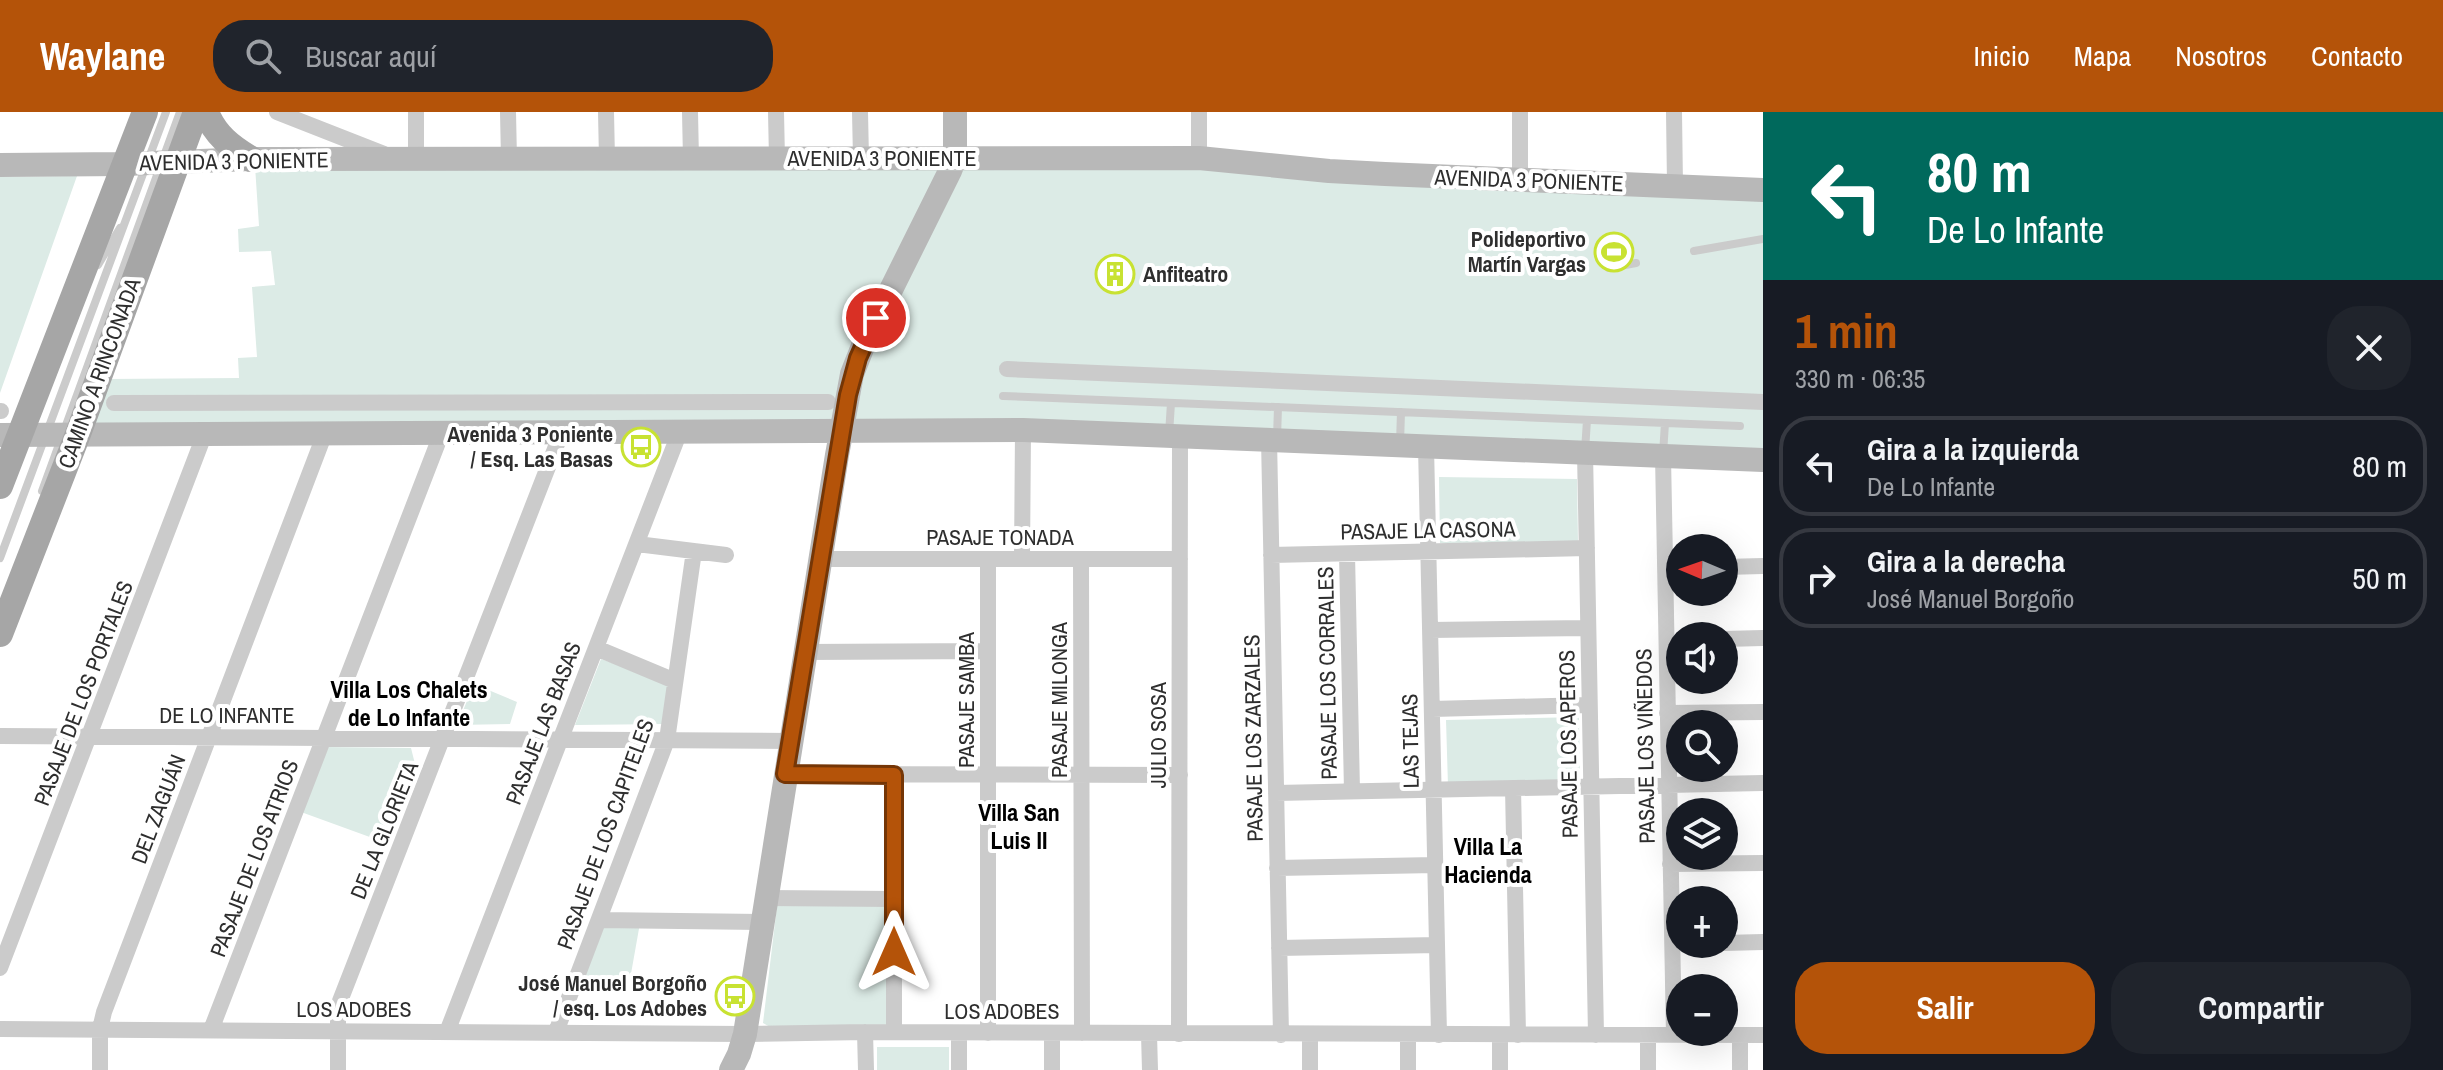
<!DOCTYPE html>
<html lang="es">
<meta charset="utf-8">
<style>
:root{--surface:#171b24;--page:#20242c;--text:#f1f3f6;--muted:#9ea1a6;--line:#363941;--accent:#b45309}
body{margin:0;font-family:"Archivo Narrow",sans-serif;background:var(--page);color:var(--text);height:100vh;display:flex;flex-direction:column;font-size:30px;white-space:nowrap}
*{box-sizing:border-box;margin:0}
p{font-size:26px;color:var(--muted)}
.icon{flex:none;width:44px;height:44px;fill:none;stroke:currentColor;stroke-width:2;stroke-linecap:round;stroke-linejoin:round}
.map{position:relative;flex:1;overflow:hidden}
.drawer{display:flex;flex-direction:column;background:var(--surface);width:680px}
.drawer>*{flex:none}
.guide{background:#00695c;color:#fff;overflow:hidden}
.needle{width:52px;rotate:272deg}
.tools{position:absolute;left:1666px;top:422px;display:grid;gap:16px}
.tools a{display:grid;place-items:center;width:72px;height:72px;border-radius:50%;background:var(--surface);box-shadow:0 8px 32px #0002;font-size:40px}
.pin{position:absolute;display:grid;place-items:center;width:68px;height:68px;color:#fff;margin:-34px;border:4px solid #fff;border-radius:50%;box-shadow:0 2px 8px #0007}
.me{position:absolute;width:88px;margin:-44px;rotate:0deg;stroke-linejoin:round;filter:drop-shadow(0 0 6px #0008)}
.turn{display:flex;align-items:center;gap:28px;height:168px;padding:0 32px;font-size:36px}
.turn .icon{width:104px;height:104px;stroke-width:2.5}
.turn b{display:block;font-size:56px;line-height:68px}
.round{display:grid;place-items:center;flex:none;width:84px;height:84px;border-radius:32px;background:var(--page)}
.overview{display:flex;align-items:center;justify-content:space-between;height:136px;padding:0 32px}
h1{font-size:48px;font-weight:700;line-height:60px;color:var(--accent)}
.action{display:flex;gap:16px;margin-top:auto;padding:16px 32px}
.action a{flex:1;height:92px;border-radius:32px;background:var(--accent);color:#fff;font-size:32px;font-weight:700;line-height:92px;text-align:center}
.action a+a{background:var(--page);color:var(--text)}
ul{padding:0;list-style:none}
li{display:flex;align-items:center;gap:24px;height:100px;margin:0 16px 12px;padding:0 16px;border:4px solid var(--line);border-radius:32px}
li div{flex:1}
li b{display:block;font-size:30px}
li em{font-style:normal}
header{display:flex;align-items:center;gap:48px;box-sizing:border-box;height:112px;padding:0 40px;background:var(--accent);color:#fff}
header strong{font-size:38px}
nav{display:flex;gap:44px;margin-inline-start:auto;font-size:28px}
.search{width:560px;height:72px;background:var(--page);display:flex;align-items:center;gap:20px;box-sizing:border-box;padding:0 28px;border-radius:32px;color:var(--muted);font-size:30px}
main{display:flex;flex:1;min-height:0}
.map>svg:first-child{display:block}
</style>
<header>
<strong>Waylane</strong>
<div class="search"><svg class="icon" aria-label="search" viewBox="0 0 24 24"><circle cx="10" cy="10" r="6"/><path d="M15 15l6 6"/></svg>Buscar aquí</div>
<nav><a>Inicio</a><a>Mapa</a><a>Nosotros</a><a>Contacto</a></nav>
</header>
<main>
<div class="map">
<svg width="1763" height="958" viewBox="0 0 1763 958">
<rect width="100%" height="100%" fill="#fff"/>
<path fill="#dcebe6" d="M 255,54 L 1197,57 L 1763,85 L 1763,344 L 92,311 L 107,267 L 239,266 L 238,246 L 257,245 L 252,175 L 275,173 L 271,139 L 239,140 L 238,117 L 259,114 Z
M 77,64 L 0,281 L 0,65 Z
M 1439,365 L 1577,367 L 1578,430 L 1440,431 Z
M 601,547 L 669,571 L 665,612 L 575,613 Z
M 474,572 L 517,590 L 510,612 L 457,613 Z
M 1579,605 L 1580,670 L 1448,674 L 1446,608 Z
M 324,635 L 411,636 L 416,656 L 389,732 L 301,700 Z
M 886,791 L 886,914 L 770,915 L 763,911 L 777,794 Z
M 602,811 L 640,811 L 629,873 L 580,871 Z
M 877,935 L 949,935 L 949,958 L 877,958 Z"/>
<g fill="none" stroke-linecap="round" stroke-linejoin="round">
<path stroke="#cbcbcb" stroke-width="8" d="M 1694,139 L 1763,127
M 98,153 L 120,116
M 1609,156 L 1636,151
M 1003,284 L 1740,314
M 1169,322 L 1171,291
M 1277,326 L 1278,295
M 1400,331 L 1401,300
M 1585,339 L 1587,308
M 1663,342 L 1665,311
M 42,379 L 180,0
M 0,446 L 166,0"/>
<path stroke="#cbcbcb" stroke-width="16" d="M 277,0 L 384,42
M 416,0 L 416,47
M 508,0 L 509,47
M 606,0 L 607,47
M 690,0 L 691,47
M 776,0 L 777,47
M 860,0 L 861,46
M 1199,0 L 1199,46
M 1520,0 L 1520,67
M 1674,0 L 1675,73
M 1007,257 L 1763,290
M 114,291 L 828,290
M 0,299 L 1,299
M 1269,327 L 1281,923
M 1426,334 L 1439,923
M 1585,340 L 1596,923
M 1663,344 L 1674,923
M 637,432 L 726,443
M 1347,442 L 1352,679
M 1271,443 L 1587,436
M 820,447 L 1180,447
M 1022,447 L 1023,318
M 1081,447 L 1082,921
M 1724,455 L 1763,454
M 1430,518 L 1588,516
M 1724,527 L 1763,526
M 596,536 L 675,569
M 805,540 L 988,539
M 1432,597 L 1589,593
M 1667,601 L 1763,600
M 0,624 L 790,629
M 785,662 L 1180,663
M 894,663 L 894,920
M 1513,676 L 1518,923
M 1276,681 L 1763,671
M 1670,752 L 1763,751
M 1277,756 L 1435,753
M 765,786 L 894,787
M 599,808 L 761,810
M 1724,831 L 1763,830
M 1279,836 L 1437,833
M 0,856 L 205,321
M 0,917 L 745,922 L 865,920 L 1763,923
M 211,918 L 442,320
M 447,920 L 680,319
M 556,920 L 667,628 L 694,439
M 865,920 L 866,958
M 988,921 L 988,447
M 1052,921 L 1052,958
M 1149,922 L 1150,958
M 1179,922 L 1180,324
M 1500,923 L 1500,958
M 1740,923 L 1740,958
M 100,958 L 100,917 L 104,900 L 325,321
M 338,958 L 338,907 L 340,889 L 562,319
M 959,958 L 959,921
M 1310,958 L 1310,923
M 1408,958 L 1408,923
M 1648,958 L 1648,923"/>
<path stroke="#b8b8b8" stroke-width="24" d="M 0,53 L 125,52 L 251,47 L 1199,46 L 1329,59 L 1385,62 L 1763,78
M 0,323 L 1023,318 L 1763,348
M 731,958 L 739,942 L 745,922 L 837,343 L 852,262 L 863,234 L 950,59 L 955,46 L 955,0"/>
<path stroke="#a6a6a6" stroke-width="26" d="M 206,0 C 215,23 231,35 251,47
M 0,374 L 145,0
M 0,522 L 78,322 L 196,0"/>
</g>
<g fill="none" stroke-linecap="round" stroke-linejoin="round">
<defs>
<path id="route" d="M 876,206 L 858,246 L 848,283 L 785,662 L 894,663 L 894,840"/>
</defs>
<use href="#route" stroke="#753606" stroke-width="20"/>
<use href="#route" stroke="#b45309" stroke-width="14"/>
</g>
<defs>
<symbol id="stadium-ring" viewBox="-11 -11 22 22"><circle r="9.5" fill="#fff" stroke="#c8e232" stroke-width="1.5"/><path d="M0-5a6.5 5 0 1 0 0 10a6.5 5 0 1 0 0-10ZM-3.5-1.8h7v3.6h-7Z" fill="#c8e232"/></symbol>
<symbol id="building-ring" viewBox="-11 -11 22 22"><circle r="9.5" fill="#fff" stroke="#c8e232" stroke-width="1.5"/><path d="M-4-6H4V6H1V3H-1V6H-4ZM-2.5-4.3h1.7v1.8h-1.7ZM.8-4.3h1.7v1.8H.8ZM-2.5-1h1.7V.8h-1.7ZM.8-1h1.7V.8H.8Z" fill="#c8e232"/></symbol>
<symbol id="bus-ring" viewBox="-11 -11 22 22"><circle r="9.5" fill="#fff" stroke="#c8e232" stroke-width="1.5"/><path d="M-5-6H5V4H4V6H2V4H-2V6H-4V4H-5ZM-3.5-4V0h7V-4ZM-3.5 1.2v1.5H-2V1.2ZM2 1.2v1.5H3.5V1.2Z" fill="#c8e232"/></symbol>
</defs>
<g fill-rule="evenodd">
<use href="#stadium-ring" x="1592" y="118" width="44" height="44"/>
<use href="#building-ring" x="1093" y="140" width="44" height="44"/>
<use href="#bus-ring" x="619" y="313" width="44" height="44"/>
<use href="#bus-ring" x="713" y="862" width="44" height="44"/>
</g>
<g text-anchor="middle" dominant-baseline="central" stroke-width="8" stroke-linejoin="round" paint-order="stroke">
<g font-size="22" fill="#2e2e2e" stroke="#fff">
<text x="882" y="46">AVENIDA 3 PONIENTE</text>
<text transform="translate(234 49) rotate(-1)">AVENIDA 3 PONIENTE</text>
<text transform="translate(1529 68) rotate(2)">AVENIDA 3 PONIENTE</text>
<text transform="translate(99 261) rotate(-70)">CAMINO A RINCONADA</text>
<text transform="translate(1428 418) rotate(-1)">PASAJE LA CASONA</text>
<text x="1000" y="425">PASAJE TONADA</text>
<text transform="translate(1327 561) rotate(-91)">PASAJE LOS CORRALES</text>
<text transform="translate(83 581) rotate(-69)">PASAJE DE LOS PORTALES</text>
<text transform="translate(966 588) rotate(-90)">PASAJE SAMBA</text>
<text transform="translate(1059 588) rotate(-90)">PASAJE MILONGA</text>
<text x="227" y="603">DE LO INFANTE</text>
<text transform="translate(543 611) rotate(-69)">PASAJE LAS BASAS</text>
<text transform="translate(1158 623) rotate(-90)">JULIO SOSA</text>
<text transform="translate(1253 626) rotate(-91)">PASAJE LOS ZARZALES</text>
<text transform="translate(1410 629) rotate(-91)">LAS TEJAS</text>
<text transform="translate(1568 632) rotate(-91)">PASAJE LOS APEROS</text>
<text transform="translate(1645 634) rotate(-91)">PASAJE LOS VIÑEDOS</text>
<text transform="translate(158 697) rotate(-69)">DEL ZAGUÁN</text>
<text transform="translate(384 718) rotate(-68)">DE LA GLORIETA</text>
<text transform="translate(605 722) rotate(-70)">PASAJE DE LOS CAPITELES</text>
<text transform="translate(254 746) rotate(-69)">PASAJE DE LOS ATRIOS</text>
<text x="354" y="897">LOS ADOBES</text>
<text x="1002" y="899">LOS ADOBES</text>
</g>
<g font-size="22" font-weight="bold" fill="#2e2e2e" stroke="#fff" text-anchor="end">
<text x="1586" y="127">Polideportivo<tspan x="1586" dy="25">Martín Vargas</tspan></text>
<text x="1143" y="162" text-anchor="start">Anfiteatro</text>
<text x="613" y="322">Avenida 3 Poniente<tspan x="613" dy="25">/ Esq. Las Basas</tspan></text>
<text x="707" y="871">José Manuel Borgoño<tspan x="707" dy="25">/ esq. Los Adobes</tspan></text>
</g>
<g font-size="24" font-weight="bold" fill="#000" stroke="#fff">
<text x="409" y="577">Villa Los Chalets<tspan x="409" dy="28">de Lo Infante</tspan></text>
<text x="1019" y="700">Villa San<tspan x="1019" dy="28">Luis II</tspan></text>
<text x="1488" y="734">Villa La<tspan x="1488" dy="28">Hacienda</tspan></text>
</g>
</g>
</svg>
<div class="tools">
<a><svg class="needle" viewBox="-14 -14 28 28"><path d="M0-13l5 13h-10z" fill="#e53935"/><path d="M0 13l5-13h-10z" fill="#9ea1a6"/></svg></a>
<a><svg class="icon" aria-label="sound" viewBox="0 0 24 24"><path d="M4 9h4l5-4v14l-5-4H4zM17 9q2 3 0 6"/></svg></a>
<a><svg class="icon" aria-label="search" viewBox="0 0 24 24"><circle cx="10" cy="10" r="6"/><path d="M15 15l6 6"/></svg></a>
<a><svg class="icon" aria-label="layers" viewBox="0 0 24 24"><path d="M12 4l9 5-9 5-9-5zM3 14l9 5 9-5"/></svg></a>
<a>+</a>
<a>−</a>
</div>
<div class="pin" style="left:876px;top:206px;background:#d93025"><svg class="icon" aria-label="arrive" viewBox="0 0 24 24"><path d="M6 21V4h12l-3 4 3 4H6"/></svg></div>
<svg class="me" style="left:894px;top:840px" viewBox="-20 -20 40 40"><path d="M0-17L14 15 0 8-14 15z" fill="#b45309" stroke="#fff" stroke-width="4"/></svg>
</div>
<section class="drawer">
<div class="guide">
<div class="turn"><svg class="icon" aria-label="left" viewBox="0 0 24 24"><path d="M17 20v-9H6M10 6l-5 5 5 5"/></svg><div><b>80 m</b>De Lo Infante</div></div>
</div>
<div class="overview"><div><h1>1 min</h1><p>330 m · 06:35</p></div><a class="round"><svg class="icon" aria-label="close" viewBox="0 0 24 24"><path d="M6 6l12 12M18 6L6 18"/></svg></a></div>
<ul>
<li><svg class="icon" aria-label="left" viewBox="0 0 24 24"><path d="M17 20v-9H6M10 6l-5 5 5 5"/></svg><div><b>Gira a la izquierda</b><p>De Lo Infante</p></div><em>80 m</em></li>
<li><svg class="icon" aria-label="right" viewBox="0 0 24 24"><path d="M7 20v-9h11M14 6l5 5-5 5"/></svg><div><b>Gira a la derecha</b><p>José Manuel Borgoño</p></div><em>50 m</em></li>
</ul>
<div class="action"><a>Salir</a><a>Compartir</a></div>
</section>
</main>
